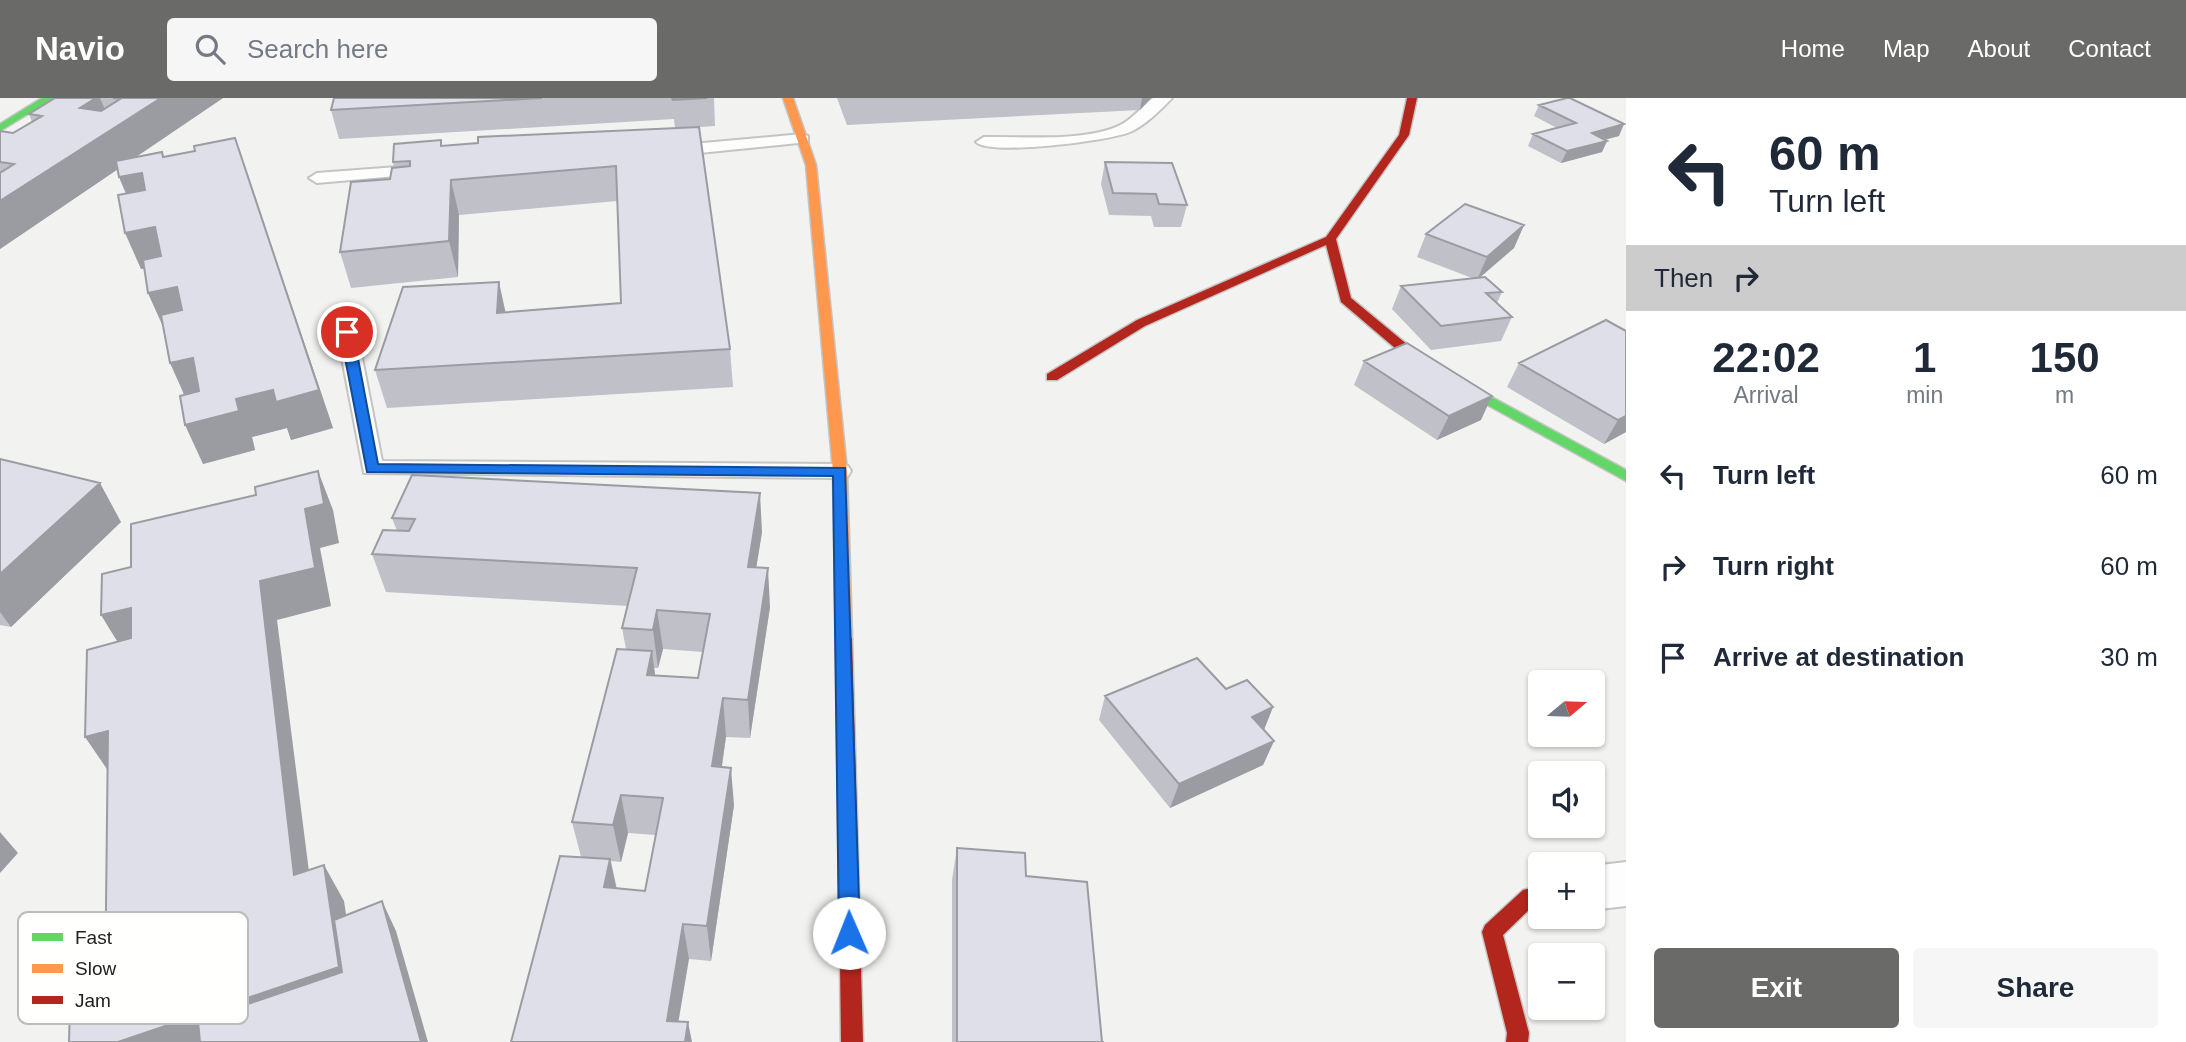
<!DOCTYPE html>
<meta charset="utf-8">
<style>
:root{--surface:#fff;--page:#f6f6f7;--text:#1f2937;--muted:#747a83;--accent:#6a6a69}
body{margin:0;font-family:Helvetica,sans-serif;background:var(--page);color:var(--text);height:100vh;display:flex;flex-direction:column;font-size:26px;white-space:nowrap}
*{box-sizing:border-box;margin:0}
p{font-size:23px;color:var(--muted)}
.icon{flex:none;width:38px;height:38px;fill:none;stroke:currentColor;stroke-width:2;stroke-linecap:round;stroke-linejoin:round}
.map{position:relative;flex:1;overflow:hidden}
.drawer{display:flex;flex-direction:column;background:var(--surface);width:560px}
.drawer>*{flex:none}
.guide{background:#fff;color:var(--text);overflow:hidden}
.needle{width:46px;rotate:71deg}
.tools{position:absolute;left:1528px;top:572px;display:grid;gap:14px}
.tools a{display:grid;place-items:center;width:77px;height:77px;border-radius:7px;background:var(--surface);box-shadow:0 2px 5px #0004;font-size:35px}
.pin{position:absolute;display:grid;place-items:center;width:60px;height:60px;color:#fff;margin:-30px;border:4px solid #fff;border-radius:50%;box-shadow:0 2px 7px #0007}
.me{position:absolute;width:77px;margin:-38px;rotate:359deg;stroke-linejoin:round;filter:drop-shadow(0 0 5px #0008)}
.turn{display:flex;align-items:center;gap:24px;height:147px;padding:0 28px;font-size:32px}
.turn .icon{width:91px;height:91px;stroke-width:2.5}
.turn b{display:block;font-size:49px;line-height:60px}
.then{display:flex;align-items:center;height:66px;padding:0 28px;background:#0003;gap:14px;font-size:26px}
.eta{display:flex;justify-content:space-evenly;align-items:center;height:119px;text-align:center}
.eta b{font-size:42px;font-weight:800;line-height:49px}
.cta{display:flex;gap:14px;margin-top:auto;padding:14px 28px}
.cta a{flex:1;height:80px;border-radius:7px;background:var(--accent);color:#fff;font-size:28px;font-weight:800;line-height:80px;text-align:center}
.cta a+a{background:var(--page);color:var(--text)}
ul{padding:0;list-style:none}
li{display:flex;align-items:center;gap:21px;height:91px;padding:0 28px}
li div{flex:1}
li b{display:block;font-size:26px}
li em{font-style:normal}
header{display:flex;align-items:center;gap:42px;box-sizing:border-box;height:98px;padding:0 35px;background:var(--accent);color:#fff}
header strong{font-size:33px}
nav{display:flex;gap:38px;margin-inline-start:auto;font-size:24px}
.search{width:490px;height:63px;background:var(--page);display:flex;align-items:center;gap:18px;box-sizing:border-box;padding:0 24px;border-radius:7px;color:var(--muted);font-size:26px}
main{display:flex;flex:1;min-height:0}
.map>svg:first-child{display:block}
</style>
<header>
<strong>Navio</strong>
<div class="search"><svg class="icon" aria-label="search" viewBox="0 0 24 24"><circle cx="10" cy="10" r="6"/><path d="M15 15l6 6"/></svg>Search here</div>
<nav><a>Home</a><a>Map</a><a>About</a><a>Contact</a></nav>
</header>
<main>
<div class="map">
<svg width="1626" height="944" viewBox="0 0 1626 944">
<rect width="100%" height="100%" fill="#f2f2f1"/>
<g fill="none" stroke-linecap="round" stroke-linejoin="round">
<defs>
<path id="lane" d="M 1153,0 L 1172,0 C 1162,11 1144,28 1130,34 C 1109,43 989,58 976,44 L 984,39 C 1023,38 1090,45 1124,25 C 1135,18 1143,8 1153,0 Z
M 802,36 L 808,38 L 808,44 L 670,58 L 662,53 L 670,48 Z
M 424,67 L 430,69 L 430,75 L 317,85 L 309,80 L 317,75 Z
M 347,228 L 357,234 L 382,363 L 840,366 L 848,368 L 851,373 L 848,378 L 840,380 L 364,375 L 337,234 Z"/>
<path id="street" d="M 1626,764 L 1626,808 L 1592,812 L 1592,768 Z"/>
<path id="fast" d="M 42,0 L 54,0 L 0,33 L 0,26 Z
M 1436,269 L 1626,372 L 1626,383 L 1431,276 L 1429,273 Z"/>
<path id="slow" d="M 783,0 L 793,0 L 816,67 L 847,373 L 852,541 L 850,545 L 838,545 L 836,541 L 833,373 L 806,67 Z"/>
<path id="jam" d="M 1407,0 L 1417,0 L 1409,37 L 1336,141 L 1351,200 L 1426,262 L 1441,270 L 1441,276 L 1431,276 L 1416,268 L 1341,204 L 1326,147 L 1145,228 L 1057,282 L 1047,282 L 1047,276 L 1137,222 L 1326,139 L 1399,37 Z
M 844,535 L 850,537 L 852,541 L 863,944 L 841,944 L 836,541 L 838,537 Z
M 1540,788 L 1540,806 L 1535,806 L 1503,837 L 1529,935 L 1528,944 L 1506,944 L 1507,935 L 1482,834 L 1485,827 L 1523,792 Z"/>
</defs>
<use href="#lane" stroke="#c4c4c3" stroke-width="4"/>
<use href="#street" stroke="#c4c4c3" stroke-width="4"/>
<use href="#fast" stroke="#c4c4c3" stroke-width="3"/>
<use href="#slow" stroke="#c4c4c3" stroke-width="3"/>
<use href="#jam" stroke="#c4c4c3" stroke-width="3"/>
<use href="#lane" fill="#fdfdfd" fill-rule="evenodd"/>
<use href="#street" fill="#fdfdfd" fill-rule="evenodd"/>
<use href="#fast" fill="#63d668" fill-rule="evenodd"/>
<use href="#slow" fill="#ff974d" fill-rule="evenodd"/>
<use href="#jam" fill="#b3261e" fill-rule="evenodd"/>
</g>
<path fill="#bfc0c8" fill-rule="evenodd" d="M 55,0 L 223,0 L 136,59 L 164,59 L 195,53 L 235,40 L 333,330 L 291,342 L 287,330 L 252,339 L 255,352 L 203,366 L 184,297 L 164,230 L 148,195 L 144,171 L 141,171 L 126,96 L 119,79 L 118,71 L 0,151 L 0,33 L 13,35 L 32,24 L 29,16 Z
M 334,0 L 714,0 L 715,28 L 699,29 L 730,251 L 733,289 L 387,310 L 375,272 L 505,214 L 621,205 L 617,103 L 459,117 L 458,179 L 351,190 L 340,154 L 390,81 L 394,70 L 393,64 L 441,42 L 442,48 L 675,30 L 674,21 L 339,41 L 331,12 Z
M 837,0 L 1151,0 L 1140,12 L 847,27 Z
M 1539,7 L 1619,38 L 1605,42 L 1607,43 L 1602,54 L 1561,65 L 1528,48 L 1533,36 L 1557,30 L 1534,18 Z
M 1105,64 L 1187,107 L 1181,129 L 1154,129 L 1151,118 L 1109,117 L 1101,86 Z
M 1524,127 L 1514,150 L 1480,179 L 1502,194 L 1497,205 L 1512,219 L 1501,243 L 1431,252 L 1392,211 L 1401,188 L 1472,180 L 1417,159 L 1426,136 Z
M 1606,222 L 1626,334 L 1604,346 L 1507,289 L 1519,265 Z
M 1364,263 L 1481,322 L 1437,342 L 1354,287 Z
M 0,361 L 121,424 L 11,529 L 0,527 Z
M 392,420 L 762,434 L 756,470 L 770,509 L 750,640 L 726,639 L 722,669 L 734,707 L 711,863 L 689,861 L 511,944 L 581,759 L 572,724 L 626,551 L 622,530 L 628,508 L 386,494 L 372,456 L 397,433 ZM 663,551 L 703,554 L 698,580 L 655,577 L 654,570 L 658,570 ZM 628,735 L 656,737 L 645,793 L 617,791 L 611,763 L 621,764 Z
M 1226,591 L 1273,609 L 1264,632 L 1274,643 L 1263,667 L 1170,710 L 1099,622 L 1105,598 Z
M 957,750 L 1026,778 L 1102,944 L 1104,944 L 952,944 L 952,782 Z"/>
<path fill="#9b9ca2" d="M 96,0 L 100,0 L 113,31 L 161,0 L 223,0 L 0,151 L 0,103 L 80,10 Z
M 1142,0 L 1151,0 L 1140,12 Z
M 1624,26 L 1619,38 L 1587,46 L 1592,35 Z
M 235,40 L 333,330 L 291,342 L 287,330 L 252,339 L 255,352 L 203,366 L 185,327 L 236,301 Z
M 1607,43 L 1602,54 L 1561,65 L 1567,53 Z
M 142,75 L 156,110 L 134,114 L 119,79 Z
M 451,82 L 459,117 L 458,179 L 449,143 Z
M 1524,127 L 1514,150 L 1477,182 L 1487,159 Z
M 155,129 L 170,165 L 141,171 L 125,135 Z
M 499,184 L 507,221 L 497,215 Z
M 177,189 L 193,226 L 165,233 L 148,195 Z
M 193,260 L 209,298 L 187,303 L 170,265 Z
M 1492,298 L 1481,322 L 1437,342 L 1449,318 Z
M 1626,318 L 1626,334 L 1604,346 L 1618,322 Z
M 318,373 L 333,412 L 339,445 L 320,450 L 331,508 L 277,522 L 314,813 L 294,777 L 260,483 L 305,411 Z
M 100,385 L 121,424 L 11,529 L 0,514 L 0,476 Z
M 760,395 L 762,434 L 750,508 L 748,469 Z
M 768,470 L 770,509 L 750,640 L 748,602 Z
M 131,510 L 153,549 L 125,556 L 101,517 Z
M 657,512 L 663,551 L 658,570 L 653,532 Z
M 652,553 L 657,592 L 647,577 Z
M 723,600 L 726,639 L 716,706 L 712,668 Z
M 1273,609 L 1263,634 L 1252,619 Z
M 108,633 L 111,677 L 85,639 Z
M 1274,643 L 1263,667 L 1170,710 L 1179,686 Z
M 731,670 L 734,707 L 711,863 L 707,828 Z
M 621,697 L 628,735 L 621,764 L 613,727 Z
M 0,734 L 18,755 L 0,775 Z
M 610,761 L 618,798 L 604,789 Z
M 324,767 L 344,803 L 359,903 L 242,944 L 118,944 Z
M 382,803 L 396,833 L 428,944 L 421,944 Z
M 683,826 L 689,861 L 675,944 L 667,923 Z
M 688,924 L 692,944 L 685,944 Z"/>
<path fill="#dedfe8" stroke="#9b9ca2" stroke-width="2" d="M 55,0 L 96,0 L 80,10 L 101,13 L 120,1 L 113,0 L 161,0 L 0,103 L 0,75 L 14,66 L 0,64 L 0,33 L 13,35 L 42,18 L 29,16 Z
M 334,0 L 542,0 L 331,12 Z
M 672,0 L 707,0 L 673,2 Z
M 1567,0 L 1570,0 L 1624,26 L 1592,35 L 1607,43 L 1567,53 L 1533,36 L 1576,25 L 1539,7 Z
M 699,29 L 730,251 L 375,272 L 403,189 L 499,184 L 497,215 L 621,205 L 616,68 L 451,82 L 449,143 L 340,154 L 351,84 L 390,81 L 392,70 L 410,68 L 410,63 L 393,64 L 394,46 L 441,42 L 441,48 L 478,45 L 478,39 Z
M 235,40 L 319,292 L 276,304 L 273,292 L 236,301 L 239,313 L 185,327 L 180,298 L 199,293 L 193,260 L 170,265 L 161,217 L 182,212 L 177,189 L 148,195 L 143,162 L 161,158 L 155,129 L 125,135 L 118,97 L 145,92 L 142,75 L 119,79 L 116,63 L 162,54 L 163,59 L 195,53 L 194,48 Z
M 1105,64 L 1172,65 L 1187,107 L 1159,106 L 1156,96 L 1113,95 Z
M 1465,106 L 1524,127 L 1487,159 L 1426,136 Z
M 1485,179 L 1502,194 L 1486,195 L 1512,219 L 1441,228 L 1401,188 Z
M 1606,222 L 1626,233 L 1626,318 L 1618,322 L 1519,265 Z
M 1407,245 L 1492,298 L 1449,318 L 1364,263 Z
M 0,361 L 100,385 L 0,476 Z
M 318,373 L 324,406 L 305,411 L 315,470 L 260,483 L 294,777 L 324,767 L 339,869 L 118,944 L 69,944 L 70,907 L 105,896 L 108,633 L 85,639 L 87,552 L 131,540 L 131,510 L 101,517 L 102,476 L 131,469 L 131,426 L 256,397 L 255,389 Z
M 412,377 L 760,395 L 748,469 L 768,470 L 748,602 L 723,600 L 712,668 L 731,670 L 707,828 L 683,826 L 667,923 L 688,924 L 685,944 L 511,944 L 560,758 L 610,761 L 604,789 L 645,793 L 663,700 L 621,697 L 613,727 L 572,724 L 617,551 L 652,553 L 647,577 L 698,580 L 710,516 L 657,512 L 653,532 L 622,530 L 637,470 L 372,456 L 383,432 L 409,433 L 415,421 L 392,420 Z
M 1197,560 L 1226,591 L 1247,582 L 1273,609 L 1252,619 L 1274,643 L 1179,686 L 1105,598 Z
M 957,750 L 1025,755 L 1026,778 L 1087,784 L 1102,944 L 1104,944 L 957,944 Z
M 382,803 L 421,944 L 200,944 L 198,923 L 342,874 L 334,822 Z"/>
<path fill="#1a73e8" stroke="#114b97" stroke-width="2" d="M 347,230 L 353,234 L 378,366 L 845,370 L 860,835 L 857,842 L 849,845 L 842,842 L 839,835 L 833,378 L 367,374 L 340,234 Z"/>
<rect x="18" y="814" width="230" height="112" rx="10" fill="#fffffe" stroke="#bcbcbb" stroke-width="2"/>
<rect x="32" y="835" width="31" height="8" fill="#63d668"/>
<rect x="32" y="866" width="31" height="9" fill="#ff974d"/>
<rect x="32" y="898" width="31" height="8" fill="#b3261e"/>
<g font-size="19" fill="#212120">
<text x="75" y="846">Fast</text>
<text x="75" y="877">Slow</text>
<text x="75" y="909">Jam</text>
</g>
</svg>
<div class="tools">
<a><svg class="needle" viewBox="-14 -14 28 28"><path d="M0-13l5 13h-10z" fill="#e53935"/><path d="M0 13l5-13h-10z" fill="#747a83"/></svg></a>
<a><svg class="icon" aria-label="sound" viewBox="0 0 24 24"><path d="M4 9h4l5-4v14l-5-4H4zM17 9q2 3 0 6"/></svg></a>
<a>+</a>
<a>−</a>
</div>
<div class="pin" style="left:347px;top:234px;background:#d93025"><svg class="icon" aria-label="arrive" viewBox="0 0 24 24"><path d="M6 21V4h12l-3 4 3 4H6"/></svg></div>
<svg class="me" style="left:849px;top:835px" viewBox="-20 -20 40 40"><circle r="19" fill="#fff"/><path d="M0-13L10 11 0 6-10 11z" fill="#1a73e8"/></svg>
</div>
<section class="drawer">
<div class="guide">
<div class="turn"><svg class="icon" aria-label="left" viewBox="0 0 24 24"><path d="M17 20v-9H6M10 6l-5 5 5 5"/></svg><div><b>60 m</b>Turn left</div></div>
<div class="then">Then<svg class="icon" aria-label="right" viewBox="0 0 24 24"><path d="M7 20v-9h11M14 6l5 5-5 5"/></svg></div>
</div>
<div class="eta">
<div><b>22:02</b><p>Arrival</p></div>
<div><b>1</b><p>min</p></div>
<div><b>150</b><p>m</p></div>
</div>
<ul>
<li><svg class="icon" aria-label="left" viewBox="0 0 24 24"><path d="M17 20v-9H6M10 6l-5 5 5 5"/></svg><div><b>Turn left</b></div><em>60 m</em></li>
<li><svg class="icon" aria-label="right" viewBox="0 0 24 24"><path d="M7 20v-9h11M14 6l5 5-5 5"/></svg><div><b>Turn right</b></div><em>60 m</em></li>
<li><svg class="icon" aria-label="arrive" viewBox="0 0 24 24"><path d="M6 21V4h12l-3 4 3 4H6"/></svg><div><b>Arrive at destination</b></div><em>30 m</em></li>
</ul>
<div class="cta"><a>Exit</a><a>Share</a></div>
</section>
</main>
